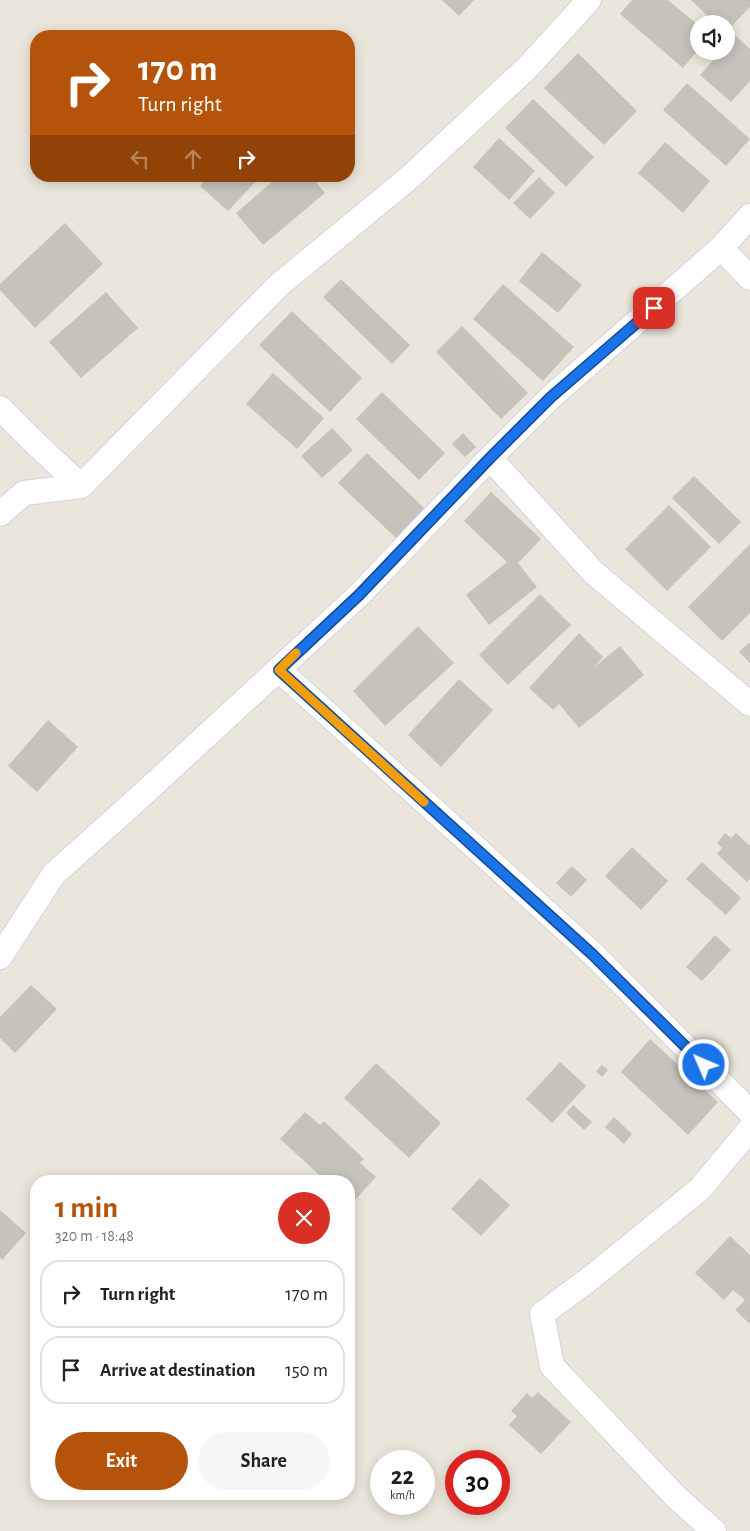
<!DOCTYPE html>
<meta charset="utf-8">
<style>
:root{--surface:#fff;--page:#f6f6f6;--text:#222;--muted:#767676;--line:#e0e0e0;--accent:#b45309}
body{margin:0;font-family:"Alegreya Sans",sans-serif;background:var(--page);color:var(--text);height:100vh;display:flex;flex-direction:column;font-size:19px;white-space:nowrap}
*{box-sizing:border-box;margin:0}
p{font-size:16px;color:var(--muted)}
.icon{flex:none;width:28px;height:28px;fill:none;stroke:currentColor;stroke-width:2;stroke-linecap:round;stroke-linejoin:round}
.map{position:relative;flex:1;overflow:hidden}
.drawer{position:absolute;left:30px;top:1175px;width:325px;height:325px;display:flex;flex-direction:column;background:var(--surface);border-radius:20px;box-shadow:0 2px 12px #0003}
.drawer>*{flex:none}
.banner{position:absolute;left:30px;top:30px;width:325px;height:152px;border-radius:20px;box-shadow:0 2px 12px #0003;background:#b45309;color:#fff;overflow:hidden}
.fabs{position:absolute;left:690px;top:15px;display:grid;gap:10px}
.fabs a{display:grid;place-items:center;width:45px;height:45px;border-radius:50%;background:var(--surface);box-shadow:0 2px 12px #0003;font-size:25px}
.speed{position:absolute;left:370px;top:1450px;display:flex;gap:10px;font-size:25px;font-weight:700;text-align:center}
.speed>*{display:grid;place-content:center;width:65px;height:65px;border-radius:50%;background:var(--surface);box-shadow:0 2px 12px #0003;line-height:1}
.speed small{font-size:12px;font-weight:400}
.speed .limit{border:8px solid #d22;background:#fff;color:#111}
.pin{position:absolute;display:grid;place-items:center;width:42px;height:42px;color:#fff;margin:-21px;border-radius:10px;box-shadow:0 2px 8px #0006}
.me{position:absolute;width:55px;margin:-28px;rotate:315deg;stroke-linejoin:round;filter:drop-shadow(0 0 4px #0008)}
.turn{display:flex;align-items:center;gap:18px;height:105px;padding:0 25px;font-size:22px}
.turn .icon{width:65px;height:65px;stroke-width:2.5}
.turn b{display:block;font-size:35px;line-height:42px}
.lanes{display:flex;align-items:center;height:48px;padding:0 25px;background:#0003;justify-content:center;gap:25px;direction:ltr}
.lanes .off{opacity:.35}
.round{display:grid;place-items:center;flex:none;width:52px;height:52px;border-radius:26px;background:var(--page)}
.head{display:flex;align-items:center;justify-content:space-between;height:85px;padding:0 25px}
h1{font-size:30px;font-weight:700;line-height:38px;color:var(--accent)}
.primary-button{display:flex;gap:10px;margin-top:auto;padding:10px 25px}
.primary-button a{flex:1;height:58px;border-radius:30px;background:var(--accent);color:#fff;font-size:20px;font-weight:700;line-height:58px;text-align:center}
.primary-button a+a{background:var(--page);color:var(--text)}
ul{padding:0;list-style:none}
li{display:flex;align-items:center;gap:15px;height:68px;margin:0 10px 8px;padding:0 15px;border:2px solid var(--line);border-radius:20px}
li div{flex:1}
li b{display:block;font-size:19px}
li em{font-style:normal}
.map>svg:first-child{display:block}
</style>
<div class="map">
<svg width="750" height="1531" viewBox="0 0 750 1531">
<rect width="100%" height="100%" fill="#ebe6db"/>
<path fill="#c6c3bb" d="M 442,0 L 474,0 L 459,16 Z
M 632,0 L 668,0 L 699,26 L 699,49 L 683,68 L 620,14 Z
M 691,0 L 750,0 L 750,7 L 726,32 L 726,24 L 716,24 Z
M 735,35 L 750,49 L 750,81 L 731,102 L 700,75 L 721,51 L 726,51 L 726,45 Z
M 578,53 L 637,111 L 604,145 L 544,88 Z
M 687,83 L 750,139 L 726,166 L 663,110 Z
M 533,99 L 594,157 L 566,187 L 505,128 Z
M 499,138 L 535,171 L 509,200 L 473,167 Z
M 665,142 L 710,181 L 683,213 L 638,173 Z
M 209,176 L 261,176 L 228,211 L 200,186 Z
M 279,176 L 311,176 L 325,193 L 263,245 L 236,213 Z
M 539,177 L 555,193 L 530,219 L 513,203 Z
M 65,223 L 103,264 L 35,328 L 0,290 L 0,284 Z
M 542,252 L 582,285 L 558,313 L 519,281 Z
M 341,279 L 410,345 L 392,364 L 323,297 Z
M 503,284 L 574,347 L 543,381 L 473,319 Z
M 106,292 L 138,328 L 81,378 L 49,342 Z
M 292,311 L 362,378 L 330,412 L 259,345 Z
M 462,326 L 528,393 L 501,419 L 436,352 Z
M 273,373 L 324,418 L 297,449 L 246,404 Z
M 382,392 L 445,453 L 419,480 L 356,419 Z
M 332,428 L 353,450 L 322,478 L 301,456 Z
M 463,433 L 476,447 L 465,457 L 452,444 Z
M 367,453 L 424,508 L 396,538 L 338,483 Z
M 694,476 L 741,522 L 719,544 L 672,498 Z
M 491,492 L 541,539 L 518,563 L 537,587 L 489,625 L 466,595 L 507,562 L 464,521 Z
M 669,505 L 711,547 L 667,591 L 625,549 Z
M 750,544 L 750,613 L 722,641 L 688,607 Z
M 540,594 L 571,625 L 508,685 L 479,655 Z
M 418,626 L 454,663 L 385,726 L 353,691 Z
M 579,633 L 603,657 L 593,668 L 620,646 L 644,675 L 579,728 L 559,704 L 553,710 L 529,688 Z
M 750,642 L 750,663 L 739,652 Z
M 459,679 L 493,710 L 441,767 L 408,735 Z
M 48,720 L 78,747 L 37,792 L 8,766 Z
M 725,833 L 731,838 L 736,833 L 750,846 L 750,879 L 747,882 L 717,854 L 722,848 L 717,843 Z
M 632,847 L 668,881 L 641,910 L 605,876 Z
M 702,862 L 741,898 L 726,915 L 686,879 Z
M 572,866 L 587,880 L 571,897 L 556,883 Z
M 715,935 L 731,950 L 702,981 L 686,967 Z
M 31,985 L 57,1009 L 15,1053 L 0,1038 L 0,1017 Z
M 650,1039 L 718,1102 L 688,1135 L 621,1072 Z
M 560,1062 L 586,1086 L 552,1123 L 526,1099 Z
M 376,1063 L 441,1123 L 409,1158 L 344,1098 Z
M 602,1065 L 608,1070 L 602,1077 L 596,1071 Z
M 573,1105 L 592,1122 L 584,1130 L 566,1113 Z
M 305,1112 L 320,1125 L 324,1121 L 364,1159 L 360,1163 L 376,1177 L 351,1204 L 349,1202 L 349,1181 L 326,1181 L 280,1139 Z
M 614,1117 L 632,1134 L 624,1144 L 605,1127 Z
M 480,1178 L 510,1205 L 481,1236 L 451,1209 Z
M 0,1210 L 26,1233 L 2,1260 L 0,1258 Z
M 730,1236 L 750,1255 L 750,1324 L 735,1310 L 745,1300 L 733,1290 L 724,1300 L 695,1273 Z
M 538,1392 L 571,1422 L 541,1454 L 509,1425 L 517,1416 L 511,1411 L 527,1393 L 532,1398 Z"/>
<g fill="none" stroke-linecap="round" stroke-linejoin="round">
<defs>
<path id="minor" d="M 721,248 L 750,278
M 0,408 L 33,441 L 81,486
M 490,458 L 593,572 L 750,704
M 0,514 L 24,493 L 81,486 L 279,285 L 410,177 L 528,67 L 589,0
M 279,670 L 593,954 L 750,1112
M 0,957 L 54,874 L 141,796 L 359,595 L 490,458 L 551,397 L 721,248 L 750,216
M 714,1531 L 676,1497 L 552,1366 L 542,1314 L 592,1277 L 700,1189 L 750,1129"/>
</defs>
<use href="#minor" stroke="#d1d2e1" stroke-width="26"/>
<use href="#minor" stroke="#fff" stroke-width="24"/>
</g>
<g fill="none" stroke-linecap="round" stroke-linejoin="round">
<defs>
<path id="route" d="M 654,308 L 551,397 L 490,458 L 359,595 L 279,670 L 592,954 L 704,1065"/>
</defs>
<use href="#route" stroke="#114b97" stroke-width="12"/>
<use href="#route" stroke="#1a73e8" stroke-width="9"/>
<path stroke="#f59e0b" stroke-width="9" d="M 296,653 L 279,670 L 424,802"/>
</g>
</svg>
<div class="fabs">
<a><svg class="icon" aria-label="sound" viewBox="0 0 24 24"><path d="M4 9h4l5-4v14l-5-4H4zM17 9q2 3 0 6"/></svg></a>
</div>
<div class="speed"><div>22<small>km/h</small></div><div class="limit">30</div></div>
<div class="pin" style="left:654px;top:308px;background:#d93025"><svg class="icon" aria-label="arrive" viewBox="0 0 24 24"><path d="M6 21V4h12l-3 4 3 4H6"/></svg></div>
<svg class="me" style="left:704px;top:1065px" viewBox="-20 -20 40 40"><circle r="17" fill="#1a73e8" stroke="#fff" stroke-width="3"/><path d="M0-11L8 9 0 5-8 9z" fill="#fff"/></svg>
<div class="banner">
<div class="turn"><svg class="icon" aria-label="right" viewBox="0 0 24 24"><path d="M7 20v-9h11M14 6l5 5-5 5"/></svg><div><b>170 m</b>Turn right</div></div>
<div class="lanes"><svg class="icon off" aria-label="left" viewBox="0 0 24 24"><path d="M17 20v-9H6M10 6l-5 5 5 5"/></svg><svg class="icon off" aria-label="ahead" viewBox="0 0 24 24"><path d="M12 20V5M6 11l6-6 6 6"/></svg><svg class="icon" aria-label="right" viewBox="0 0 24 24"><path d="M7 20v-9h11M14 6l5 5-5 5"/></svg></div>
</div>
<section class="drawer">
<div class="head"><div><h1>1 min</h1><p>320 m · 18:48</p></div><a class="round" style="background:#d93025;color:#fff"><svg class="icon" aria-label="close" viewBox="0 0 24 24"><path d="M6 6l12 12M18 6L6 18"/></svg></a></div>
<ul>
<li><svg class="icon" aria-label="right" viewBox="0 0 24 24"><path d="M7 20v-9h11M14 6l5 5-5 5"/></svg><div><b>Turn right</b></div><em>170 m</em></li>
<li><svg class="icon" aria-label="arrive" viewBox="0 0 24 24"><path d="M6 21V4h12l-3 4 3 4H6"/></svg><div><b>Arrive at destination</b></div><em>150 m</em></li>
</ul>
<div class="primary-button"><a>Exit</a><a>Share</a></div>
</section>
</div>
